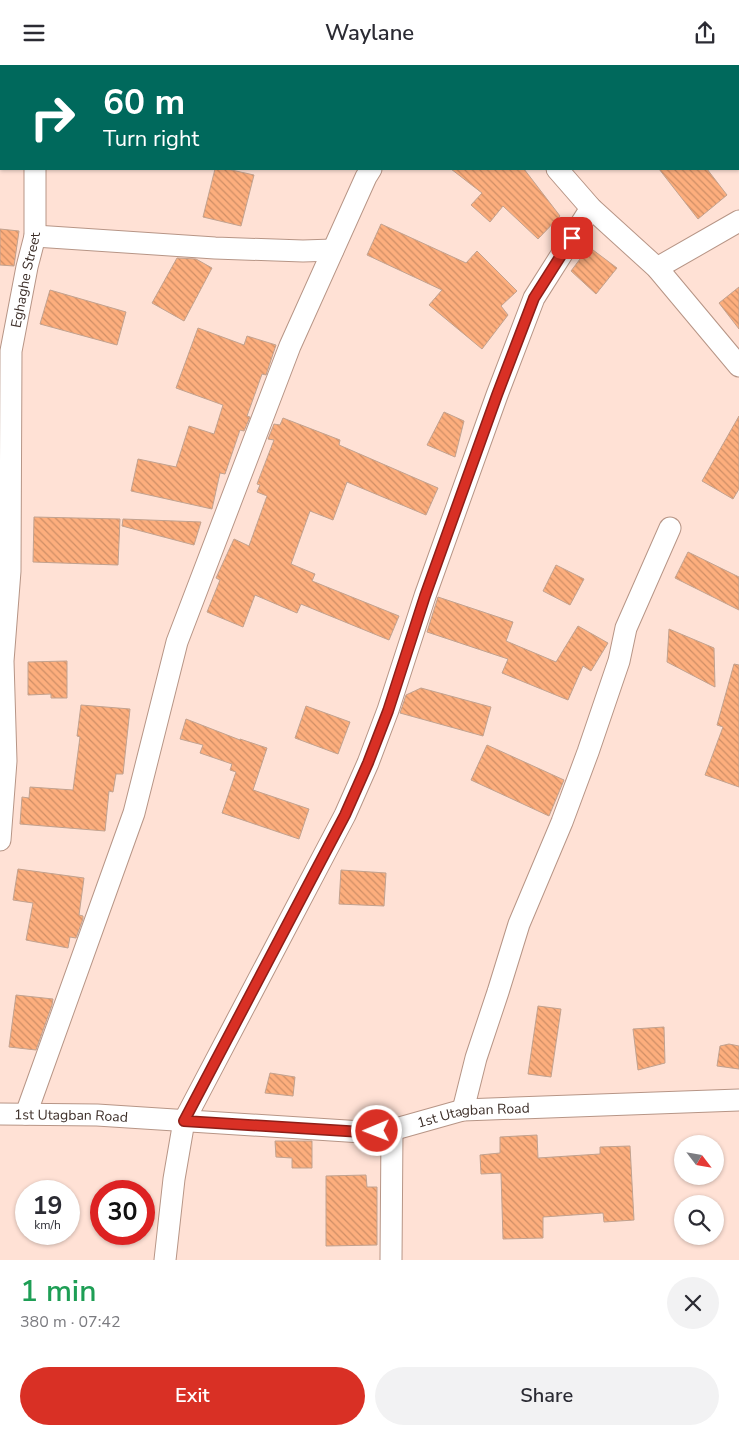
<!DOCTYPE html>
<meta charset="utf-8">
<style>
:root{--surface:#fff;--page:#f2f2f3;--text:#2b2b33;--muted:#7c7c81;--accent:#d93025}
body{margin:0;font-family:"Nunito Sans",sans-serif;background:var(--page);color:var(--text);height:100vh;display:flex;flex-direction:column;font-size:19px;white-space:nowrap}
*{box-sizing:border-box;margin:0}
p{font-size:16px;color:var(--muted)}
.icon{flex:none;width:28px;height:28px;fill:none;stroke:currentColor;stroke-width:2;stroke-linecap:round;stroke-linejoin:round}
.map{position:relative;height:1195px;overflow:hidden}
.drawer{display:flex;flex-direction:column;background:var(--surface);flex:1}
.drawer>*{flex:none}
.hud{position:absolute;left:0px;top:0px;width:740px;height:105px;box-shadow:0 1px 4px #0004;background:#00695c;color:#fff;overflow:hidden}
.needle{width:32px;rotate:121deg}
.fabs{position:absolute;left:674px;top:1070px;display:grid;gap:10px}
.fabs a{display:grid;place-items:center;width:50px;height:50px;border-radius:50%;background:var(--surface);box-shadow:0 1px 4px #0004;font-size:25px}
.speed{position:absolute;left:15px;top:1115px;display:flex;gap:10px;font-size:25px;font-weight:700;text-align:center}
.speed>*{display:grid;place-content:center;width:65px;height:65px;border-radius:50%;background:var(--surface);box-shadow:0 1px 4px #0004;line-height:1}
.speed small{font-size:12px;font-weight:400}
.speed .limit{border:8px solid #d22;background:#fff;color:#111}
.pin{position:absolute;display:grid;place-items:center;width:42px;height:42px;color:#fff;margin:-21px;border-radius:10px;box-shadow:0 2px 8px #0006}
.me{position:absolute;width:55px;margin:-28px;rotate:269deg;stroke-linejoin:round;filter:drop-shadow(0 0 4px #0008)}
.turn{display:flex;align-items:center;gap:18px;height:105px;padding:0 20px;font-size:22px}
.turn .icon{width:65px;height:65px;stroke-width:2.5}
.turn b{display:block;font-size:35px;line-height:42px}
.round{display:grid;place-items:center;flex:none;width:52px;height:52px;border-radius:26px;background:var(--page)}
.headline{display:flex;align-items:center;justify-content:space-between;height:85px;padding:0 20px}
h1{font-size:30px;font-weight:600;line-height:38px;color:#1e9e55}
.action{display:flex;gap:10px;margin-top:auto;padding:10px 20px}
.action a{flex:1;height:58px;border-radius:30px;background:var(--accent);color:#fff;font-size:20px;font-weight:600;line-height:58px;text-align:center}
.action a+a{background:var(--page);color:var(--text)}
header{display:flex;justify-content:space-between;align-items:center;height:65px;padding:0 20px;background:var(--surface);font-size:22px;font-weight:600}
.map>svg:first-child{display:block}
</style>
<header><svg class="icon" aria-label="menu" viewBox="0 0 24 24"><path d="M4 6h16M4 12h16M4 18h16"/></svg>Waylane<svg class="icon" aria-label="share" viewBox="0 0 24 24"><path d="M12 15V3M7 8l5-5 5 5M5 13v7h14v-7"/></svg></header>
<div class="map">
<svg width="739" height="1195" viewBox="0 0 739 1195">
<defs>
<pattern id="building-back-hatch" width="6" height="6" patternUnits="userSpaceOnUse" patternTransform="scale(1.25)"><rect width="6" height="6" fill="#fdae7d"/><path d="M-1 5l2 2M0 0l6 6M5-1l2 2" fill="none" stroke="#ce8e66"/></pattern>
</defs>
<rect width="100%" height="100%" fill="#ffe1d5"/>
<path fill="url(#building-back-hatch)" stroke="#c2a28f" d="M 215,104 L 227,104 L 254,110 L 241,161 L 203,152 Z
M 451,104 L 524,104 L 560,151 L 538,174 L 503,141 L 490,157 L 471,140 L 482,128 Z
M 659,104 L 707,104 L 727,130 L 698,154 Z
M 381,159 L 466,198 L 477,186 L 517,226 L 501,241 L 508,250 L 482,284 L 429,240 L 442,225 L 367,190 Z
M 0,164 L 19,166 L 14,201 L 0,200 Z
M 589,182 L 617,203 L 596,229 L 571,206 Z
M 177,193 L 196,194 L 212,203 L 184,256 L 152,238 Z
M 739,222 L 739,264 L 719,238 Z
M 50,225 L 126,247 L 117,280 L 40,259 Z
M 198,263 L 244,280 L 247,271 L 276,280 L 266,310 L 262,309 L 247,351 L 250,352 L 244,366 L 240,365 L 225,409 L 220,408 L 212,444 L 131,426 L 138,394 L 176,402 L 189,361 L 214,369 L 223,340 L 176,323 Z
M 444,347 L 464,356 L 455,392 L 427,380 Z
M 739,351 L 739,424 L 733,434 L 702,416 Z
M 283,353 L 340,375 L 339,380 L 438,423 L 426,450 L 347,417 L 333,455 L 310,446 L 291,499 L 315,509 L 312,516 L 399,551 L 389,575 L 301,539 L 297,548 L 255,530 L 243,562 L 207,547 L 220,515 L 216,513 L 234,474 L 249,481 L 267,431 L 257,427 L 260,420 L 257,419 L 274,375 L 268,374 L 274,359 L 280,360 Z
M 34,452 L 120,454 L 118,500 L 33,497 Z
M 123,454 L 201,457 L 194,480 L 122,461 Z
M 688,487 L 739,512 L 739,545 L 675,513 Z
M 556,500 L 584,514 L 570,540 L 543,526 Z
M 438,532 L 513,557 L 506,576 L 556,597 L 578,561 L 608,578 L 591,606 L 583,601 L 568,635 L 502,608 L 508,594 L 427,567 Z
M 669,564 L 714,583 L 715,622 L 667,597 Z
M 67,596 L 67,633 L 51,633 L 51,629 L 28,630 L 28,597 Z
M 734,599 L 739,600 L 739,722 L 705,710 L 723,662 L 717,660 Z
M 421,623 L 491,642 L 483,671 L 400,648 L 406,630 Z
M 81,640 L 130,644 L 123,709 L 116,709 L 113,727 L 109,726 L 105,766 L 20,759 L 22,732 L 29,733 L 30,722 L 73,725 L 80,672 L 77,671 Z
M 306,641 L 350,657 L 338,689 L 295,673 Z
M 186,654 L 240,675 L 240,674 L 267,683 L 253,725 L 309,744 L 299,774 L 222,748 L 236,707 L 230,705 L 232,699 L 200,688 L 203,680 L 180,674 Z
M 487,680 L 564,715 L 549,751 L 471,715 Z
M 18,804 L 84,813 L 79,850 L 83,851 L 83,854 L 76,873 L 70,872 L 68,883 L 26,875 L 33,838 L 13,835 Z
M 341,805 L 386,808 L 384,841 L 339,839 Z
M 16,930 L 53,934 L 52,940 L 36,985 L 9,982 Z
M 538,941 L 561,944 L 551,1012 L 528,1009 Z
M 664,962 L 665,998 L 638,1005 L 633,964 Z
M 729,979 L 739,981 L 739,1004 L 717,1001 L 720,981 Z
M 270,1008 L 295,1012 L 293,1031 L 265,1028 Z
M 537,1070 L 538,1093 L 600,1089 L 600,1082 L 630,1081 L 634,1155 L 604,1157 L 603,1148 L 543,1152 L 543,1173 L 503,1174 L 501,1108 L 481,1109 L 480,1090 L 500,1088 L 500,1072 Z
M 275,1076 L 312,1076 L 312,1103 L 292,1103 L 292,1093 L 276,1092 Z
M 366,1110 L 367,1122 L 377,1122 L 377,1180 L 326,1181 L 326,1111 Z"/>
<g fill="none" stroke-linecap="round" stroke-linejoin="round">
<defs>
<g id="street">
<path d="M 466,0 L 467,1"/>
<path d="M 39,1 L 39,0"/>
<path d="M 433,1 L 434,0"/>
<path d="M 565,1 L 566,0"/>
<path d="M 557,104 L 591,143 L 657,203 L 739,301"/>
<path d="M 35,171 L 215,183 L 303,186 L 333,185"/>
<path d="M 657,203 L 739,156"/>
<path id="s1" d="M 0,775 L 6,696 L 3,596 L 10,506 L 11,286 L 27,202 L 35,171 L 35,104"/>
<path d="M 463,1045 L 476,993 L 498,927 L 519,859 L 562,757 L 588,687 L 619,596 L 626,563 L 670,463"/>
<path id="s2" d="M 0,1049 L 97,1050 L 362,1067 L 392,1065 L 463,1045 L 739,1035"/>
<path d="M 26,1049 L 134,748 L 177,577 L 290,281 L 366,112 L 371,104"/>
<path d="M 165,1195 L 174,1114 L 184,1056 L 345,750 L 368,698 L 388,645 L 425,531 L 497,330 L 534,233 L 591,143"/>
<path d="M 391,1195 L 392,1065"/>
</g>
</defs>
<use href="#street" stroke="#b79586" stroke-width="23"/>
<use href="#street" stroke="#fff" stroke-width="21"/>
</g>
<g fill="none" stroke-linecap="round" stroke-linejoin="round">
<defs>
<path id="route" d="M 377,1066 L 362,1067 L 184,1056 L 345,750 L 368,698 L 388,646 L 425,531 L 497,330 L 534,233 L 572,173"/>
</defs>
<use href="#route" stroke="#8d1f18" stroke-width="12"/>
<use href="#route" stroke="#d93025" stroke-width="9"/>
</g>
<g text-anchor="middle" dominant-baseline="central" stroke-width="4" stroke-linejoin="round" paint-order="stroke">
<g font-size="14" fill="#3d2f29" stroke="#fff">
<text stroke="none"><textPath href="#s1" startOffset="562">Eghaghe Street</textPath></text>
<text stroke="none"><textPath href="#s2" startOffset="71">1st Utagban Road</textPath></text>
<text stroke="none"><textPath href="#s2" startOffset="476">1st Utagban Road</textPath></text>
</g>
</g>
</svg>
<div class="fabs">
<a><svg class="needle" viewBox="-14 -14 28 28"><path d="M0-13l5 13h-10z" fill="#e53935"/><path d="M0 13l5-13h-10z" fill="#7c7c81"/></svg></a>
<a><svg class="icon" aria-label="search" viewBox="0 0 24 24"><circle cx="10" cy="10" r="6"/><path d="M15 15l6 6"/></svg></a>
</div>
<div class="speed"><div>19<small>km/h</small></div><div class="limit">30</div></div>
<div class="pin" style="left:572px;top:173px;background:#d93025"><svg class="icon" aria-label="arrive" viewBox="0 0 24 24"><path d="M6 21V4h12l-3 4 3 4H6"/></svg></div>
<svg class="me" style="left:377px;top:1066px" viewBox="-20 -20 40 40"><circle r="17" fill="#d93025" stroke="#fff" stroke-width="3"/><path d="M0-11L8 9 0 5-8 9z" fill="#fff"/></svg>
<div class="hud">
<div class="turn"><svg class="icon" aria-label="right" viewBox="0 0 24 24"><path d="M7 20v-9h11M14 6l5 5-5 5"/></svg><div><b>60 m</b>Turn right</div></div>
</div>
</div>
<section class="drawer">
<div class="headline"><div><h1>1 min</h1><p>380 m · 07:42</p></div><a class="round"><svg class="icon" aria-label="close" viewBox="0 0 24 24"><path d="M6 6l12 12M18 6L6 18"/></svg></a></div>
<div class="action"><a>Exit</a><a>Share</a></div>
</section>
